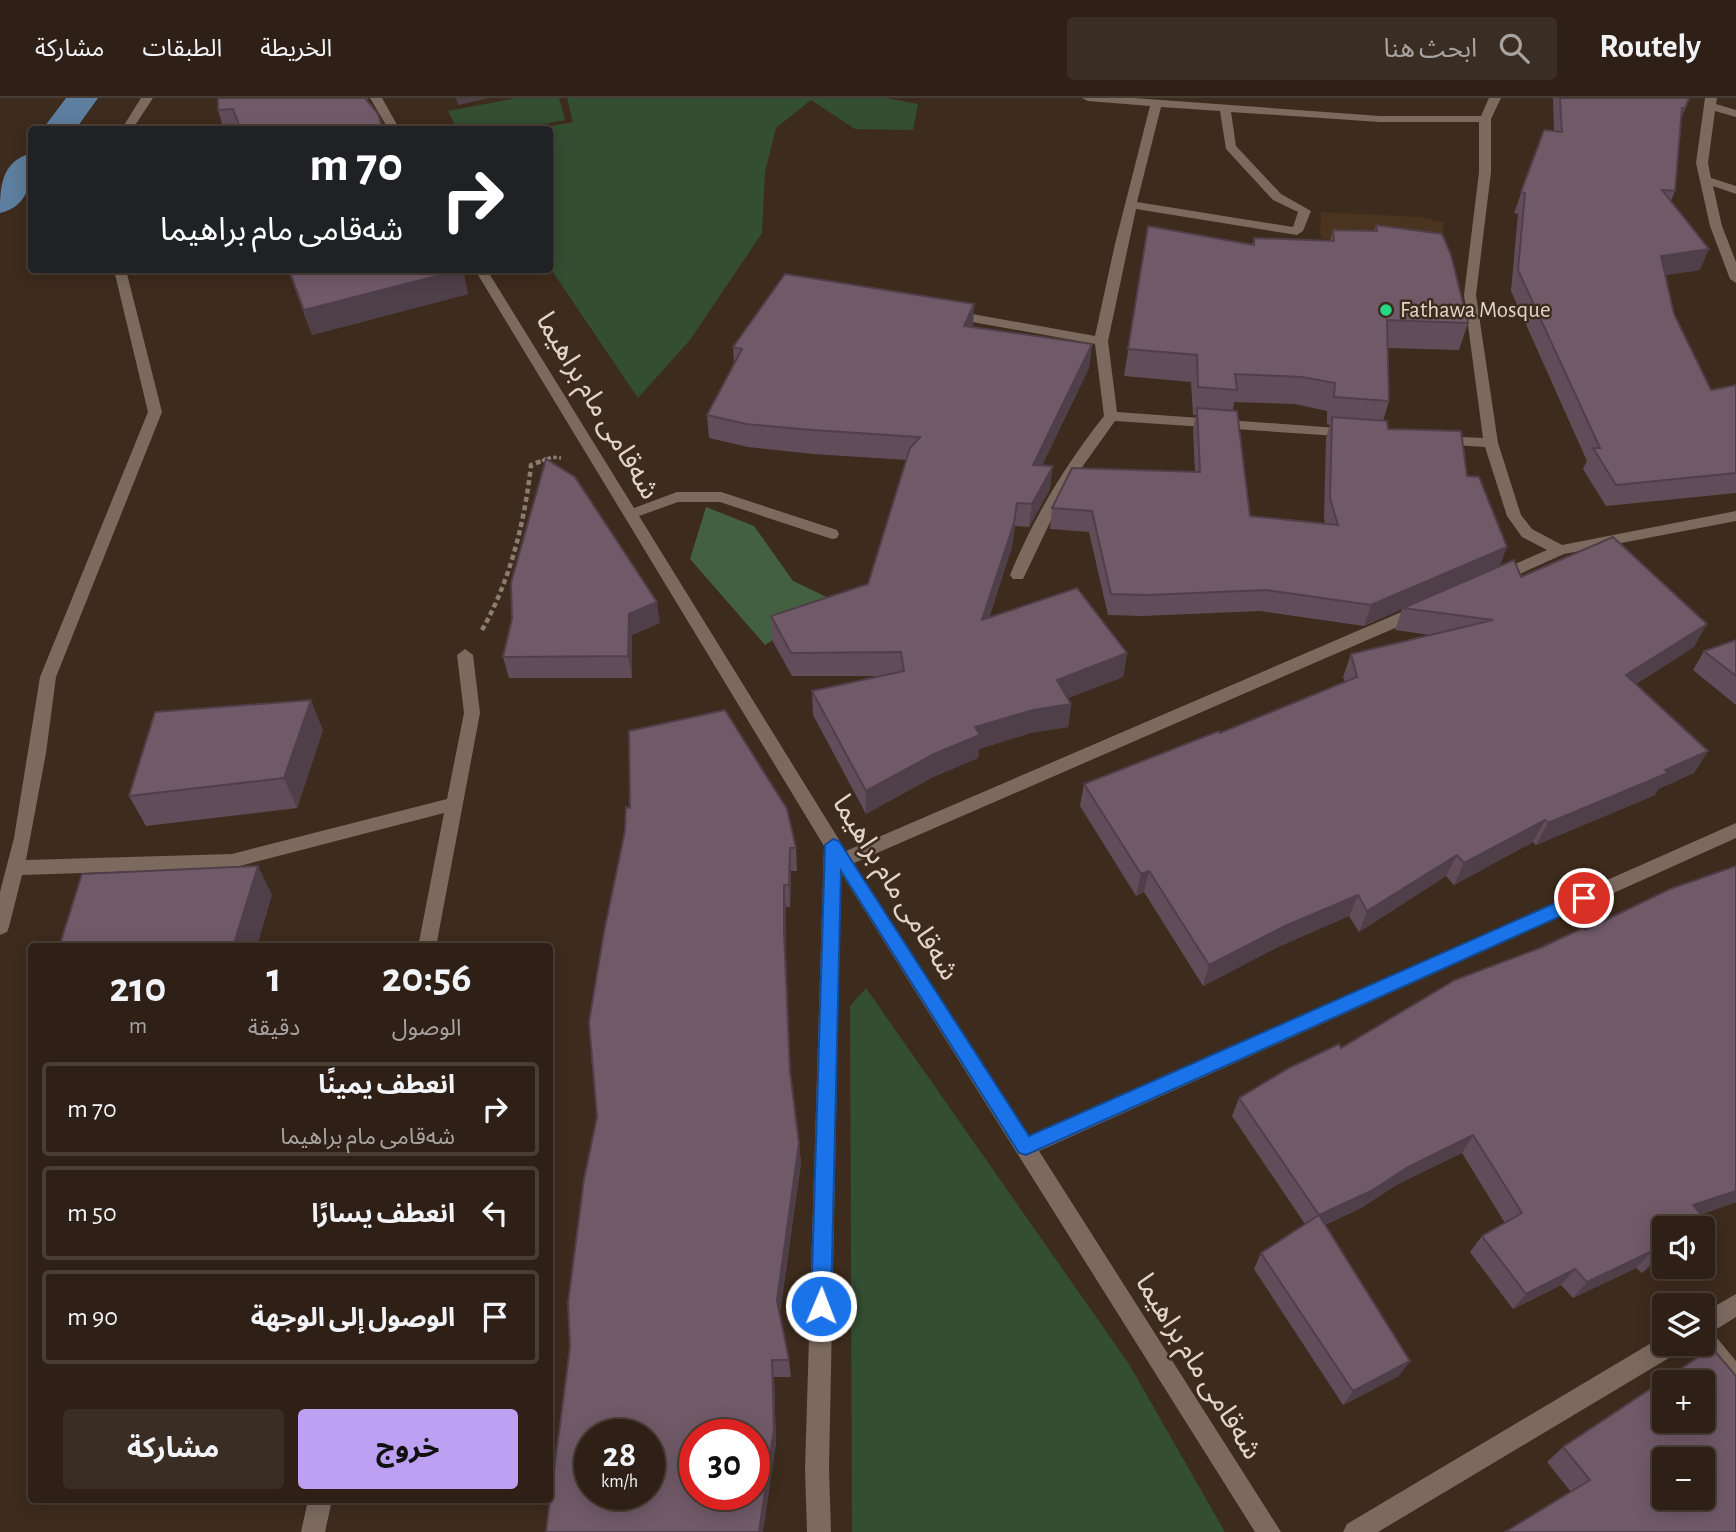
<!DOCTYPE html>
<html lang="ar">
<meta charset="utf-8">
<style>
:root{--surface:#2e2016;--page:#3a2d23;--text:#f1f3f6;--muted:#a7a3a1;--line:#493e35;--accent:#bca0f2}
body{margin:0;font-family:"Alegreya Sans","Noto Sans Arabic",sans-serif;background:var(--page);color:var(--text);direction:rtl;height:100vh;display:flex;flex-direction:column;font-size:26px;white-space:nowrap}
*{box-sizing:border-box;margin:0}
p{font-size:23px;color:var(--muted)}
.icon{flex:none;width:38px;height:38px;fill:none;stroke:currentColor;stroke-width:2;stroke-linecap:round;stroke-linejoin:round}
.map{position:relative;flex:1;overflow:hidden;direction:ltr}
.details{position:absolute;left:28px;top:845px;width:525px;height:560px;display:flex;flex-direction:column;background:var(--surface);border-radius:7px;box-shadow:0 4px 18px #0003,0 0 0 2px var(--line);direction:rtl}
.details>*{flex:none}
.hud{position:absolute;left:28px;top:28px;width:525px;height:147px;border-radius:7px;box-shadow:0 4px 18px #0003,0 0 0 2px var(--line);direction:rtl;background:#202124;color:#fff;overflow:hidden}
.buttons{position:absolute;left:1652px;top:1118px;display:grid;gap:14px}
.buttons a{display:grid;place-items:center;width:63px;height:63px;border-radius:7px;background:var(--surface);box-shadow:0 4px 18px #0003,0 0 0 2px var(--line);font-size:35px}
.speed{position:absolute;left:574px;top:1321px;display:flex;gap:14px;font-size:35px;font-weight:700;text-align:center}
.speed>*{display:grid;place-content:center;width:91px;height:91px;border-radius:50%;background:var(--surface);box-shadow:0 4px 18px #0003,0 0 0 2px var(--line);line-height:1}
.speed small{font-size:18px;font-weight:400}
.speed .limit{border:10px solid #d22;background:#fff;color:#111}
.pin{position:absolute;display:grid;place-items:center;width:60px;height:60px;color:#fff;margin:-30px;border:4px solid #fff;border-radius:50%;box-shadow:0 2px 7px #0007}
.me{position:absolute;width:77px;margin:-38px;rotate:1deg;stroke-linejoin:round;filter:drop-shadow(0 0 5px #0008)}
.turn{display:flex;align-items:center;gap:24px;height:147px;padding:0 35px;font-size:32px}
.turn .icon{width:91px;height:91px;stroke-width:2.5}
.turn b{display:block;font-size:49px;line-height:60px}
.eta{display:flex;justify-content:space-evenly;align-items:center;height:119px;text-align:center}
.eta b{font-size:42px;font-weight:700;line-height:49px}
.action{display:flex;gap:14px;margin-top:auto;padding:14px 35px}
.action a{flex:1;height:80px;border-radius:7px;background:var(--accent);color:#111;font-size:28px;font-weight:700;line-height:80px;text-align:center}
.action a+a{background:var(--page);color:var(--text)}
ul{padding:0;list-style:none}
li{display:flex;align-items:center;gap:21px;height:94px;margin:0 14px 10px;padding:0 21px;border:4px solid var(--line);border-radius:7px}
li div{flex:1}
li b{display:block;font-size:26px}
li em{font-style:normal}
header{display:flex;align-items:center;gap:42px;box-sizing:border-box;height:98px;padding:0 35px;background:var(--surface);border-bottom:2px solid var(--line)}
header strong{font-size:33px}
nav{display:flex;gap:38px;margin-inline-start:auto;font-size:24px}
.search{width:490px;height:63px;background:var(--page);display:flex;align-items:center;gap:18px;box-sizing:border-box;padding:0 24px;border-radius:7px;color:var(--muted);font-size:26px}
.map>svg:first-child{display:block}
</style>
<header>
<strong>Routely</strong>
<div class="search"><svg class="icon" aria-label="search" viewBox="0 0 24 24"><circle cx="10" cy="10" r="6"/><path d="M15 15l6 6"/></svg>ابحث هنا</div>
<nav><a>الخريطة</a><a>الطبقات</a><a>مشاركة</a></nav>
</header>
<div class="map">
<svg width="1736" height="1434" viewBox="0 0 1736 1434">
<rect width="100%" height="100%" fill="#3d2b1d"/>
<path fill="#4a331f" d="M 1321,114 L 1422,119 L 1444,125 L 1441,152 L 1415,146 L 1323,141 L 1320,136 Z"/>
<path fill="#344e32" d="M 516,0 L 559,0 L 565,22 L 518,31 L 457,31 L 448,13 Z
M 567,0 L 886,0 L 918,6 L 913,32 L 855,31 L 811,2 L 776,30 L 765,74 L 762,135 L 690,242 L 638,300 L 550,170 L 550,32 L 536,31 L 573,24 Z
M 866,890 L 1129,1266 L 1225,1434 L 852,1434 L 850,908 Z"/>
<path fill="#436141" d="M 706,409 L 754,428 L 793,483 L 833,502 L 765,547 L 690,461 Z"/>
<g fill="none" stroke-linecap="round" stroke-linejoin="round">
<path fill="#5e7e9f" fill-rule="evenodd" d="M 66,0 L 98,0 L 75,32 L 42,32 Z
M 32,55 C 32,82 30,108 0,115 C 0,89 1,63 32,55 Z"/>
<path stroke="#8c7d71" stroke-width="3.5" stroke-dasharray="3.5 2.5" stroke-linecap="butt" d="M 542,363 L 552,359 L 561,360"/>
<path stroke="#8c7d71" stroke-width="4.5" stroke-dasharray="5 3.5" stroke-linecap="butt" d="M 482,532 C 510,483 525,423 531,367 L 547,361"/>
<path fill="#7c6a5f" fill-rule="evenodd" d="M 141,0 L 153,0 L 132,32 L 121,32 Z
M 370,0 L 382,0 L 400,32 L 389,32 Z
M 1082,0 L 1134,0 L 1380,18 L 1481,18 L 1489,0 L 1501,0 L 1491,21 L 1491,74 L 1476,197 L 1498,345 L 1521,417 L 1532,431 L 1562,447 L 1736,413 L 1736,423 L 1564,456 L 1502,484 L 1492,484 L 1489,480 L 1492,476 L 1547,452 L 1522,439 L 1507,418 L 1485,349 L 1439,346 L 1432,342 L 1439,338 L 1483,340 L 1464,197 L 1479,74 L 1479,24 L 1380,24 L 1231,14 L 1236,48 L 1281,96 L 1311,113 L 1303,133 L 1297,137 L 1136,111 L 1108,243 L 1117,314 L 1352,331 L 1359,335 L 1352,339 L 1115,323 L 1065,393 L 1023,481 L 1013,481 L 1010,477 C 1034,419 1065,367 1104,318 L 1095,246 L 950,220 L 943,216 L 950,212 L 1095,238 L 1115,146 L 1150,8 L 1088,3 ZM 1161,9 L 1220,13 L 1226,51 L 1273,102 L 1298,114 L 1293,129 L 1137,104 Z
M 1705,0 L 1717,0 L 1716,6 L 1736,12 L 1736,19 L 1715,13 L 1708,65 L 1711,80 L 1736,88 L 1736,96 L 1713,88 L 1722,128 L 1736,164 L 1736,185 L 1730,181 L 1710,128 L 1696,65 Z
M 114,172 L 126,172 L 162,314 L 56,579 L 46,655 L 26,762 L 232,756 L 447,701 L 464,615 L 457,557 L 465,551 L 473,557 L 480,615 L 436,849 L 418,849 L 444,715 L 232,770 L 22,777 L 9,829 L 7,834 L 0,837 L 0,794 L 14,740 L 40,579 L 148,314 Z
M 475,172 L 487,172 L 634,410 L 677,394 L 721,394 L 837,432 L 839,436 L 837,440 L 832,441 L 720,404 L 678,404 L 639,418 L 846,753 L 1413,509 L 1425,509 L 1427,513 L 1425,517 L 854,765 L 1029,1038 L 1736,725 L 1736,740 L 1039,1053 L 1281,1434 L 1255,1434 L 841,775 L 829,1371 L 831,1434 L 807,1434 L 805,1371 L 824,748 Z
M 1736,1196 L 1736,1219 L 1712,1234 L 1736,1263 L 1736,1292 L 1728,1289 L 1694,1246 L 1703,1246 L 1703,1215 Z
M 1663,1238 L 1664,1246 L 1682,1246 L 1679,1254 L 1378,1434 L 1343,1434 L 1347,1426 Z
M 308,1402 L 332,1402 L 325,1434 L 301,1434 Z"/>
</g>
<path fill="#614d59" fill-rule="evenodd" d="M 218,0 L 369,0 L 366,2 L 383,32 L 224,32 L 218,12 Z
M 1553,0 L 1690,0 L 1681,20 L 1675,93 L 1671,103 L 1700,172 L 1665,177 L 1674,216 L 1711,292 L 1736,287 L 1736,395 L 1606,408 L 1583,371 L 1587,363 L 1511,193 L 1518,116 L 1514,115 L 1544,32 L 1554,33 Z
M 1376,127 L 1468,225 L 1459,252 L 1388,250 L 1389,303 L 1383,323 L 1388,331 L 1467,378 L 1499,468 L 1521,479 L 1694,549 L 1636,586 L 1708,653 L 1694,675 L 1658,691 L 1655,697 L 1536,747 L 1533,744 L 1454,787 L 1446,778 L 1359,834 L 1349,818 L 1278,849 L 1203,888 L 1144,794 L 1136,798 L 1080,708 L 1084,686 L 1220,635 L 1345,584 L 1343,579 L 1351,556 L 1430,537 L 1395,532 L 1402,511 L 1364,528 L 1260,513 L 1143,518 L 1108,517 L 1089,434 L 1050,431 L 1052,410 L 1195,374 L 1193,331 L 1196,317 L 1193,317 L 1191,284 L 1124,278 L 1148,128 L 1252,146 L 1254,140 L 1330,143 L 1333,132 L 1374,133 ZM 1234,304 L 1295,306 L 1327,313 L 1327,326 L 1330,327 L 1326,340 L 1324,421 L 1325,425 L 1250,418 L 1233,312 Z
M 288,172 L 463,172 L 468,196 L 312,237 Z
M 972,229 L 1092,246 L 1089,270 L 1042,367 L 1050,391 L 1029,429 L 1015,428 L 1012,449 L 989,520 L 1127,555 L 1123,579 L 1068,600 L 1071,606 L 1068,629 L 1030,635 L 979,651 L 978,660 L 933,679 L 866,716 L 813,617 L 812,593 L 883,578 L 792,578 L 772,542 L 771,518 L 868,486 L 907,362 L 813,356 L 748,349 L 709,340 L 707,317 L 734,265 L 733,249 Z
M 660,525 L 632,537 L 632,580 L 509,580 L 503,559 Z
M 1736,542 L 1736,607 L 1693,572 L 1704,553 Z
M 323,632 L 297,710 L 146,728 L 129,698 Z
M 625,733 L 796,750 L 797,773 L 791,773 L 790,809 L 786,809 L 786,857 L 791,982 L 801,1065 L 780,1215 L 789,1262 L 791,1279 L 774,1279 L 776,1347 L 570,1249 L 597,1019 Z
M 1341,950 L 1736,1104 L 1664,1130 L 1664,1157 L 1642,1175 L 1636,1170 L 1573,1200 L 1561,1187 L 1513,1211 L 1470,1154 L 1482,1138 L 1505,1125 L 1462,1055 L 1398,1086 L 1361,1110 L 1325,1127 L 1399,1278 L 1343,1307 L 1254,1171 L 1261,1155 L 1305,1126 L 1232,1018 L 1239,1000 Z
M 1563,1349 L 1736,1434 L 1571,1394 L 1547,1364 Z"/>
<path fill="#4f3f49" d="M 456,0 L 489,0 L 458,7 Z
M 1709,151 L 1700,172 L 1652,179 L 1661,158 Z
M 460,172 L 463,172 L 468,196 L 312,237 L 304,212 Z
M 974,206 L 973,229 L 962,252 L 964,228 Z
M 1092,246 L 1089,270 L 1031,391 L 1033,367 Z
M 1053,368 L 1050,391 L 1029,429 L 1032,406 Z
M 1017,405 L 1012,449 L 980,545 L 982,522 Z
M 1507,449 L 1499,470 L 1403,510 L 1402,511 L 1364,528 L 1371,507 Z
M 657,504 L 660,525 L 632,537 L 632,580 L 628,558 L 629,516 Z
M 1707,526 L 1694,549 L 1614,600 L 1626,577 Z
M 1127,555 L 1123,579 L 1054,605 L 1057,582 Z
M 311,602 L 323,632 L 297,710 L 284,680 Z
M 1071,606 L 1068,629 L 1030,635 L 979,651 L 978,660 L 933,679 L 866,716 L 866,693 L 975,629 L 1033,612 Z
M 1708,653 L 1694,675 L 1658,691 L 1655,697 L 1536,747 L 1548,725 Z
M 1545,722 L 1533,744 L 1454,787 L 1464,765 Z
M 790,750 L 791,773 L 790,809 L 789,787 Z
M 1457,757 L 1446,778 L 1359,834 L 1367,813 Z
M 258,768 L 272,797 L 257,849 L 233,849 Z
M 1149,773 L 1144,794 L 1136,798 L 1141,776 Z
M 784,787 L 786,809 L 786,857 L 791,994 L 784,834 Z
M 1358,797 L 1349,818 L 1278,849 L 1203,888 L 1209,867 L 1285,828 Z
M 1473,1037 L 1462,1055 L 1398,1086 L 1361,1110 L 1311,1133 L 1319,1117 L 1408,1069 Z
M 799,1045 L 801,1065 L 779,1219 L 777,1202 Z
M 1736,1093 L 1736,1104 L 1677,1124 L 1693,1107 Z
M 1652,1153 L 1636,1170 L 1573,1200 L 1587,1184 Z
M 1664,1153 L 1664,1157 L 1642,1175 L 1657,1159 Z
M 1575,1171 L 1561,1187 L 1513,1211 L 1526,1196 Z
M 772,1262 L 774,1279 L 776,1347 L 763,1434 L 759,1434 Z
M 1410,1263 L 1399,1278 L 1343,1307 L 1353,1293 Z"/>
<path fill="#715a68" stroke="#4f3f49" stroke-width="2" fill-rule="evenodd" d="M 218,0 L 365,0 L 378,16 L 383,32 L 241,32 L 233,11 L 218,12 Z
M 1560,0 L 1689,0 L 1685,10 L 1682,10 L 1675,93 L 1662,92 L 1709,151 L 1661,158 L 1674,216 L 1711,292 L 1736,287 L 1736,375 L 1616,387 L 1593,350 L 1600,350 L 1518,172 L 1525,95 L 1521,94 L 1544,32 L 1562,34 Z
M 1376,127 L 1442,136 L 1451,157 L 1468,225 L 1387,222 L 1389,303 L 1334,299 L 1335,285 L 1302,279 L 1235,276 L 1237,292 L 1198,289 L 1197,257 L 1128,251 L 1148,128 L 1254,147 L 1254,140 L 1334,143 L 1333,132 L 1377,133 Z
M 289,172 L 460,172 L 304,212 Z
M 785,176 L 974,206 L 964,228 L 1092,246 L 1033,367 L 1053,368 L 1032,406 L 1017,405 L 1014,425 L 982,522 L 1077,490 L 1127,555 L 1057,582 L 1071,606 L 1033,612 L 975,629 L 980,637 L 934,656 L 866,693 L 812,593 L 904,573 L 901,554 L 791,555 L 771,518 L 868,486 L 910,350 L 920,339 L 812,332 L 746,326 L 707,317 L 742,251 L 733,249 Z
M 1197,310 L 1237,313 L 1250,418 L 1338,427 L 1330,400 L 1332,319 L 1387,323 L 1388,331 L 1461,333 L 1467,378 L 1479,379 L 1507,449 L 1371,507 L 1266,492 L 1147,497 L 1111,496 L 1092,413 L 1052,410 L 1072,370 L 1200,374 Z
M 546,361 L 575,379 L 657,504 L 629,516 L 628,558 L 503,559 L 512,521 L 511,485 Z
M 1613,439 L 1707,526 L 1626,577 L 1708,653 L 1665,672 L 1668,675 L 1548,725 L 1545,722 L 1464,765 L 1457,757 L 1367,813 L 1358,797 L 1285,828 L 1209,867 L 1149,773 L 1141,776 L 1084,686 L 1219,633 L 1220,635 L 1357,579 L 1351,556 L 1493,522 L 1403,510 L 1514,462 L 1521,479 Z
M 1736,542 L 1736,578 L 1704,553 Z
M 311,602 L 284,680 L 129,698 L 155,614 Z
M 725,612 L 787,711 L 796,750 L 790,750 L 789,787 L 784,787 L 784,834 L 790,974 L 799,1045 L 777,1202 L 789,1262 L 772,1262 L 774,1331 L 759,1434 L 546,1434 L 570,1249 L 568,1205 L 584,1081 L 597,1019 L 589,924 L 604,834 L 625,733 L 626,709 L 630,710 L 629,633 ZM 590,1337 L 649,1337 L 649,1396 L 590,1396 ZM 695,1337 L 754,1337 L 754,1396 L 695,1396 Z
M 258,768 L 233,849 L 59,849 L 82,776 Z
M 1736,768 L 1736,1093 L 1693,1107 L 1705,1121 L 1693,1130 L 1664,1130 L 1664,1153 L 1657,1159 L 1652,1153 L 1587,1184 L 1575,1171 L 1526,1196 L 1482,1138 L 1522,1115 L 1473,1037 L 1408,1069 L 1371,1093 L 1319,1117 L 1239,1000 L 1289,970 L 1339,946 L 1341,950 L 1455,882 L 1540,850 L 1583,830 L 1585,832 L 1670,791 Z
M 1319,1117 L 1410,1263 L 1353,1293 L 1261,1155 Z
M 1712,1250 L 1736,1278 L 1736,1434 L 1505,1434 L 1590,1382 L 1563,1349 ZM 1664,1284 L 1703,1284 L 1703,1323 L 1664,1323 ZM 1664,1362 L 1703,1362 L 1703,1400 L 1664,1400 Z"/>
<path fill="#1a73e8" stroke="#114b97" stroke-width="2" d="M 833,741 L 839,743 L 1029,1038 L 1578,795 L 1590,795 L 1592,800 L 1590,805 L 1026,1057 L 1019,1055 L 841,773 L 831,1208 L 828,1215 L 821,1218 L 814,1215 L 811,1208 L 825,747 Z"/>
<circle fill="#26d886" stroke="#3d2b1d" stroke-width="2.5" cx="1386" cy="212" r="7"/>
<g text-anchor="middle" dominant-baseline="central" stroke-width="5" stroke-linejoin="round" paint-order="stroke">
<g font-size="23" fill="#e0d4cb" stroke="#3d2b1d" text-anchor="start">
<text x="1400" y="212">Fathawa Mosque</text>
</g>
<g font-size="28" fill="#e0d4cb" stroke="#3d2b1d">
<text transform="translate(597 308) rotate(59)">شەقامی مام براهیما</text>
<text transform="translate(895 790) rotate(58)">شەقامی مام براهیما</text>
<text transform="translate(1198 1269) rotate(58)">شەقامی مام براهیما</text>
</g>
</g>
</svg>
<div class="buttons">
<a><svg class="icon" aria-label="sound" viewBox="0 0 24 24"><path d="M4 9h4l5-4v14l-5-4H4zM17 9q2 3 0 6"/></svg></a>
<a><svg class="icon" aria-label="layers" viewBox="0 0 24 24"><path d="M12 4l9 5-9 5-9-5zM3 14l9 5 9-5"/></svg></a>
<a>+</a>
<a>−</a>
</div>
<div class="speed"><div>28<small>km/h</small></div><div class="limit">30</div></div>
<div class="pin" style="left:1584px;top:800px;background:#d93025"><svg class="icon" aria-label="arrive" viewBox="0 0 24 24"><path d="M6 21V4h12l-3 4 3 4H6"/></svg></div>
<svg class="me" style="left:821px;top:1208px" viewBox="-20 -20 40 40"><circle r="17" fill="#1a73e8" stroke="#fff" stroke-width="3"/><path d="M0-11L8 9 0 5-8 9z" fill="#fff"/></svg>
<div class="hud">
<div class="turn"><svg class="icon" aria-label="right" viewBox="0 0 24 24"><path d="M7 20v-9h11M14 6l5 5-5 5"/></svg><div><b>70 m</b>شەقامی مام براهیما</div></div>
</div>
<section class="details">
<div class="eta">
<div><b>20:56</b><p>الوصول</p></div>
<div><b>1</b><p>دقيقة</p></div>
<div><b>210</b><p>m</p></div>
</div>
<ul>
<li><svg class="icon" aria-label="right" viewBox="0 0 24 24"><path d="M7 20v-9h11M14 6l5 5-5 5"/></svg><div><b>انعطف يمينًا</b><p>شەقامی مام براهیما</p></div><em>70 m</em></li>
<li><svg class="icon" aria-label="left" viewBox="0 0 24 24"><path d="M17 20v-9H6M10 6l-5 5 5 5"/></svg><div><b>انعطف يسارًا</b></div><em>50 m</em></li>
<li><svg class="icon" aria-label="arrive" viewBox="0 0 24 24"><path d="M6 21V4h12l-3 4 3 4H6"/></svg><div><b>الوصول إلى الوجهة</b></div><em>90 m</em></li>
</ul>
<div class="action"><a>خروج</a><a>مشاركة</a></div>
</section>
</div>
